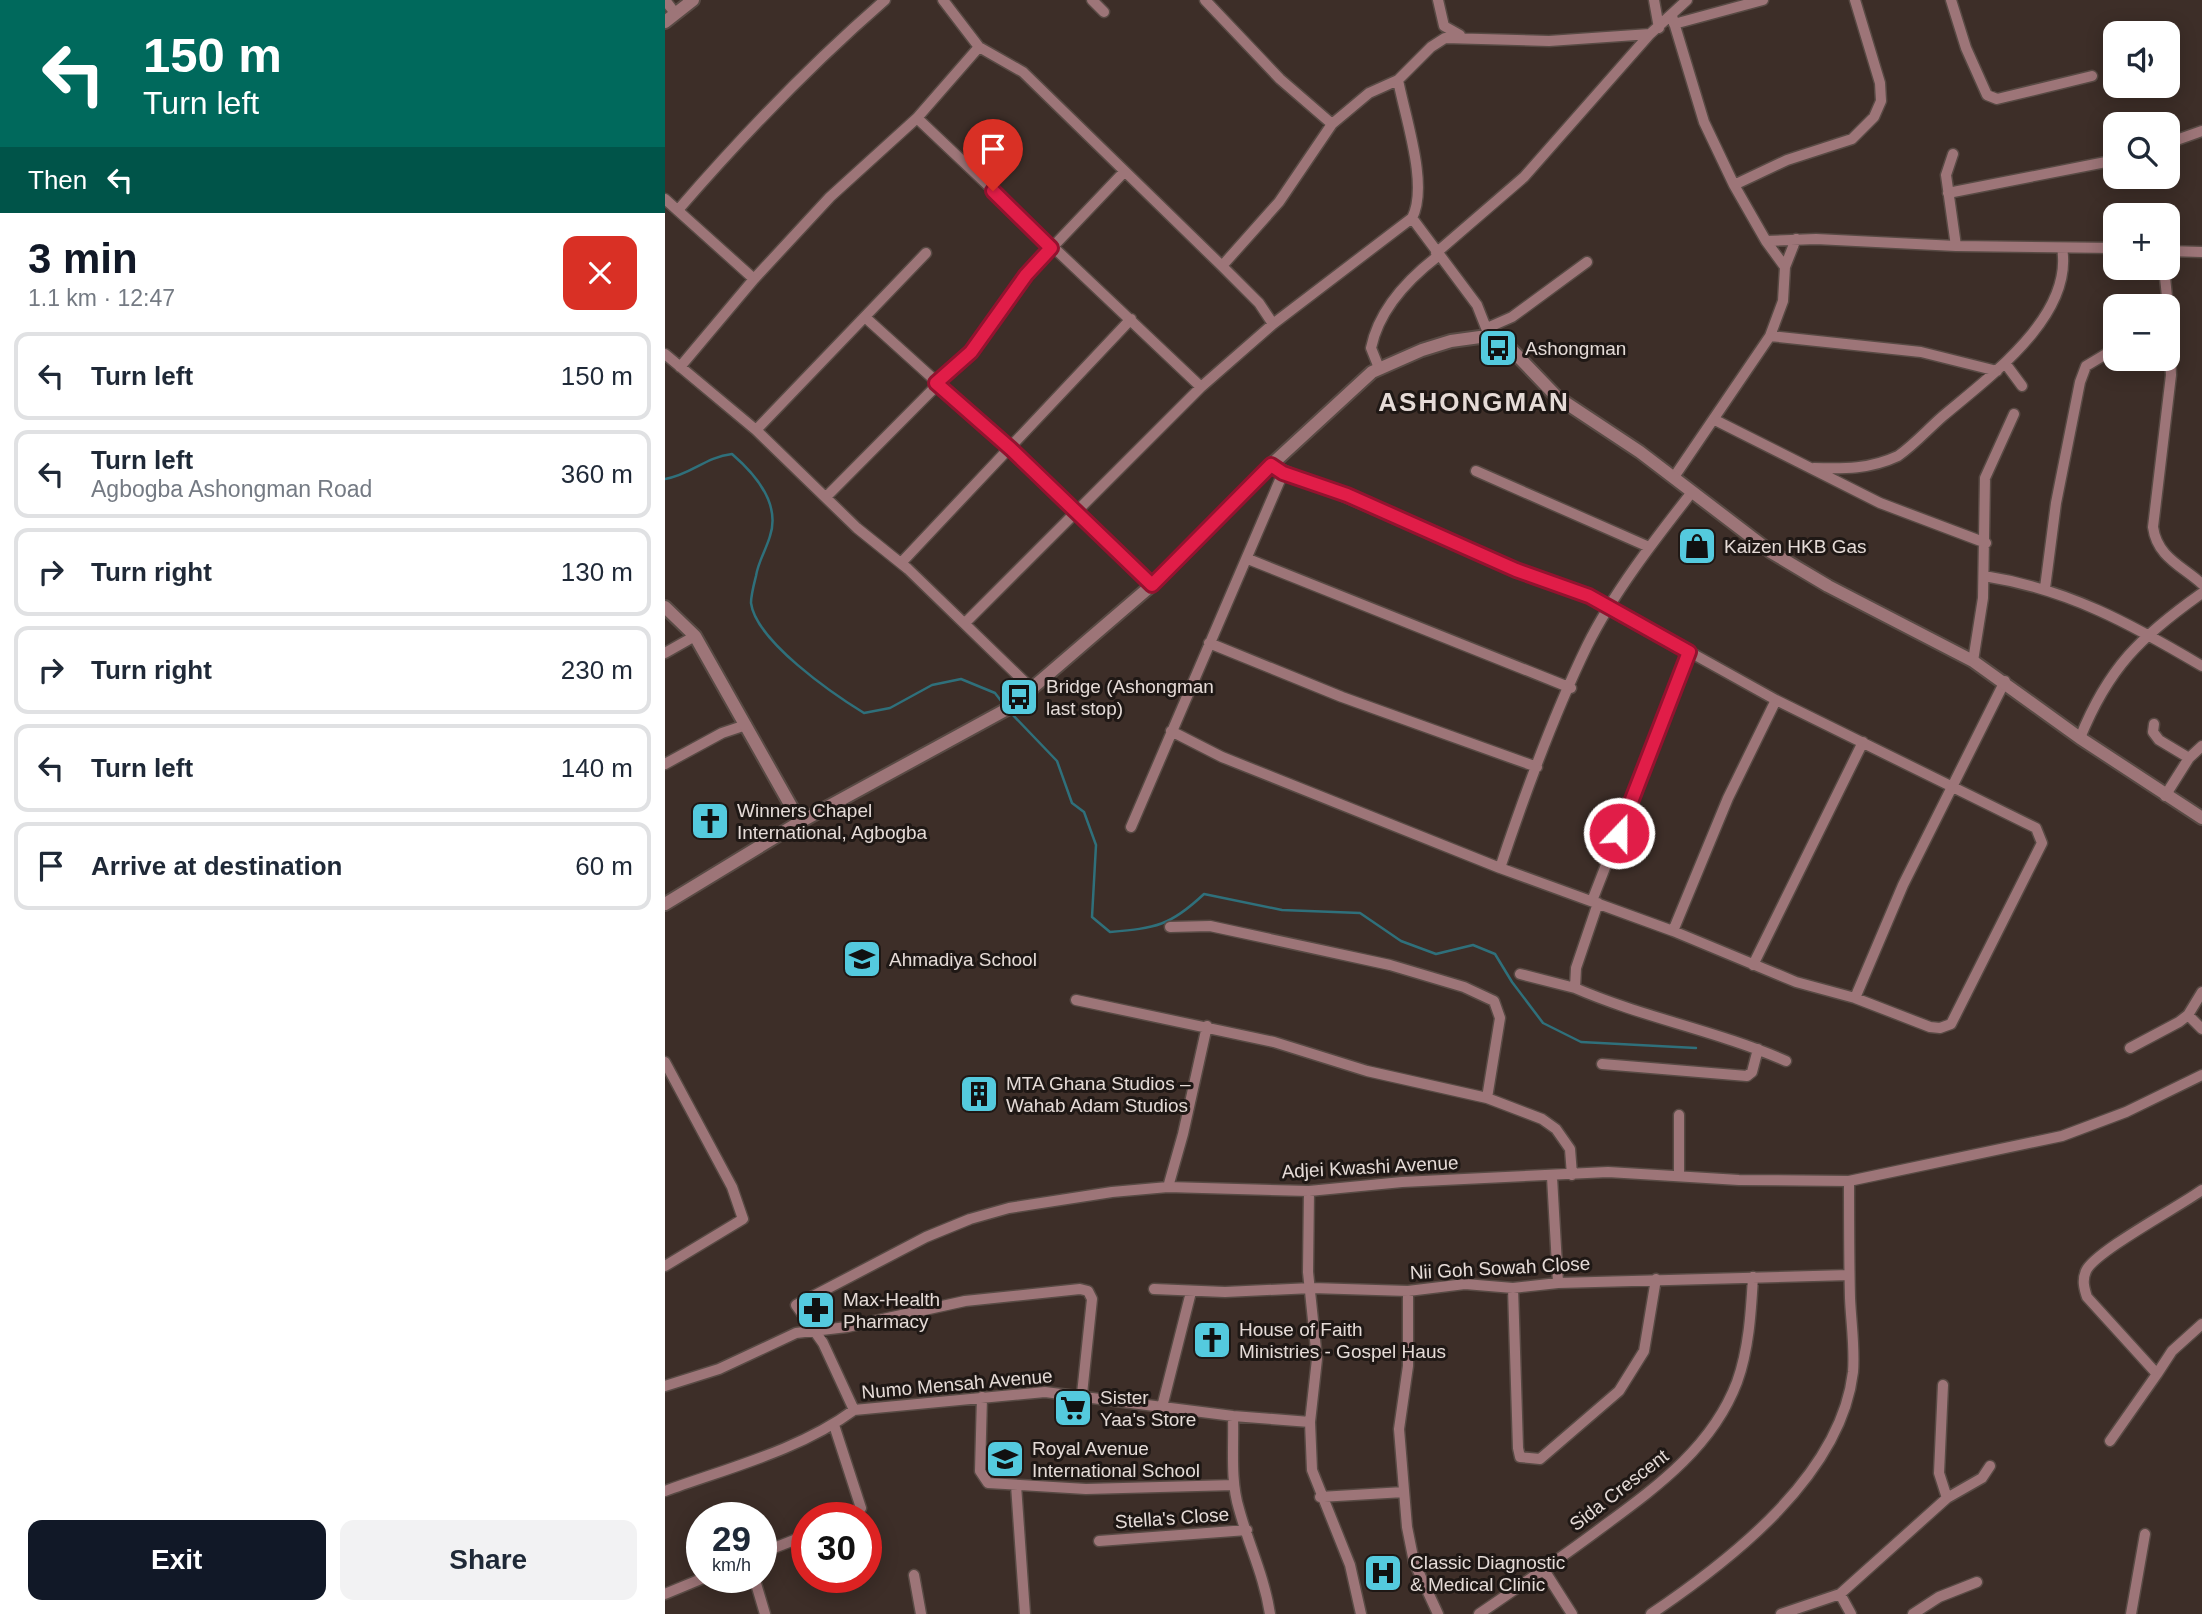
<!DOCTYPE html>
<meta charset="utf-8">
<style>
:root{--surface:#fff;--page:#f2f2f3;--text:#1f2937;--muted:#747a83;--line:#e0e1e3;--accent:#111827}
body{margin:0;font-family:Arial,sans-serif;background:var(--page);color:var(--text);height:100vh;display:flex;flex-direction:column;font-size:26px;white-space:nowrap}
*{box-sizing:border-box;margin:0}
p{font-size:23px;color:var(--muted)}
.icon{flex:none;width:38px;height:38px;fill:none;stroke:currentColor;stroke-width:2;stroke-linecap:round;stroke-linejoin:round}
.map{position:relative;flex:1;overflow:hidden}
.sheet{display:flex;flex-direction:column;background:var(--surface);width:665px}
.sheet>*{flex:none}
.top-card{background:#00695c;color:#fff;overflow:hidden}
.fabs{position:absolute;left:1438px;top:21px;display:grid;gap:14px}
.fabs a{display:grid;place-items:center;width:77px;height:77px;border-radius:14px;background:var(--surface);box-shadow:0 4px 18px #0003;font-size:35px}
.speed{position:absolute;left:21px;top:1502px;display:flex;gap:14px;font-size:35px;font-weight:700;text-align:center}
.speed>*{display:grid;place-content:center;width:91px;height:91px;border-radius:50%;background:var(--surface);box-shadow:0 4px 18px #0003;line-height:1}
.speed small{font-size:18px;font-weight:400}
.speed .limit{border:10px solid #d22;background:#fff;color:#111}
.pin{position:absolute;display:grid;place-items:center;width:60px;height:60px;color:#fff;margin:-72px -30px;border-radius:50% 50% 50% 0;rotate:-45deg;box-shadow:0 0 7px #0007}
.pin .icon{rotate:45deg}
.me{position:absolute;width:77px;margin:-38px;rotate:22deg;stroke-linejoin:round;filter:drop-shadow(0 0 5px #0008)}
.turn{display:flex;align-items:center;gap:24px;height:147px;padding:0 28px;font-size:32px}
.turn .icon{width:91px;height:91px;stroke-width:2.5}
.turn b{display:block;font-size:49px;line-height:60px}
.then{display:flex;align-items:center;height:66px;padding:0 28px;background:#0003;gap:14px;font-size:26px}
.round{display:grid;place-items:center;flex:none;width:74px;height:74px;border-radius:14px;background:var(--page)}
.summary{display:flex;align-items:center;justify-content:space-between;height:119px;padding:0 28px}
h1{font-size:42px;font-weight:700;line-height:52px;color:var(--accent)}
.button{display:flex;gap:14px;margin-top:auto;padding:14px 28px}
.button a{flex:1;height:80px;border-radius:14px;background:var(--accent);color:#fff;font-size:28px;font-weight:700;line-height:80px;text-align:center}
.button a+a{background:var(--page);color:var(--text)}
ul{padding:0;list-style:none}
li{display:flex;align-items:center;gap:21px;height:88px;margin:0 14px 10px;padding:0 14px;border:4px solid var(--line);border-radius:14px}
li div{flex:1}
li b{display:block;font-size:26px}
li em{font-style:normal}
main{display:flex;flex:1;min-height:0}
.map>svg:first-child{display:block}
</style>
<main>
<section class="sheet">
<div class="top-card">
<div class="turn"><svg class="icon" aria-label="left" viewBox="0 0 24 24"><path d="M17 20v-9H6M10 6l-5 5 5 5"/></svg><div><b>150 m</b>Turn left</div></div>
<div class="then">Then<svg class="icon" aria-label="left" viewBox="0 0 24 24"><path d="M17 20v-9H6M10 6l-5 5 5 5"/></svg></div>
</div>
<div class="summary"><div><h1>3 min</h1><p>1.1 km · 12:47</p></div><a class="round" style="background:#d93025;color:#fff"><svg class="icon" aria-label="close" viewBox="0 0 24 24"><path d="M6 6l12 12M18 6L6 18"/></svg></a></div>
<ul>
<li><svg class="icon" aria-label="left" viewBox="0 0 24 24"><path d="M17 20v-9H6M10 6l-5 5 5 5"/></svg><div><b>Turn left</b></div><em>150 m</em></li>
<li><svg class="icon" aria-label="left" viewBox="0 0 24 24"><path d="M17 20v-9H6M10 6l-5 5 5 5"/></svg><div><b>Turn left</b><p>Agbogba Ashongman Road</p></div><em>360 m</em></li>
<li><svg class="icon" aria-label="right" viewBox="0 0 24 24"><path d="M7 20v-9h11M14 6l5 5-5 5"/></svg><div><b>Turn right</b></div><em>130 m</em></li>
<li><svg class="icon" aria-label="right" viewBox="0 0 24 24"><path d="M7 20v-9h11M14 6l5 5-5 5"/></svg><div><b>Turn right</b></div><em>230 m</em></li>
<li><svg class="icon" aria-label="left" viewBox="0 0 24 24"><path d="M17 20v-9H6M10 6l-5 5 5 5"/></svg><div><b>Turn left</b></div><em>140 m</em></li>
<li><svg class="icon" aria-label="arrive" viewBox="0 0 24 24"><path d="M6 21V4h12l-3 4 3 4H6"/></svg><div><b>Arrive at destination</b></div><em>60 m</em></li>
</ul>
<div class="button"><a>Exit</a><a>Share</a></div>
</section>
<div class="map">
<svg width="1537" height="1614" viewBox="0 0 1537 1614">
<rect width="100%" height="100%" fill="#3d2e28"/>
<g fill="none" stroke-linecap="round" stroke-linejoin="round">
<path stroke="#2f707b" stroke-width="2.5" d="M 0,479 C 26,475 40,457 67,454 C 89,473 116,503 105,536 C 101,550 93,562 91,576 C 89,584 86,595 86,603 C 91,641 168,694 199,713 L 225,708 L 267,685 L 296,679 L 330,693 L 340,706
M 344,711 L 392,761 L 407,803 L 419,812 L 431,845 L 427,917 L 445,932 C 491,928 505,926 539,894 L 617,910 L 695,913 L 736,941 L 771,954 L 808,945 L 830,954 L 847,982 L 878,1023 L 916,1042 L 1031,1048"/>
<defs>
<path id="minor" d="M 0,0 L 10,13
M 278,0 L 314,47 L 358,72 L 557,266 L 594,303 L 608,324
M 427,0 L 439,12
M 540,0 L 615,79 L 667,124
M 773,0 L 779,26 L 795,35
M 989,0 L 994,28
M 1286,0 L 1301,48 L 1322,95 L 1332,99 L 1427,76
M 1007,16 L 1039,122 L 1069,185 L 1101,241 L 1151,239 L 1291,246 L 1451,248
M 1009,24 L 1098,0
M 252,118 L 536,387
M 1503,143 L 1537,131
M 1288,154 L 1281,175 L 1291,246
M 1069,185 L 1122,160 L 1187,139 L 1209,117 L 1216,101 L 1215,83 L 1190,0
M 1283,193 L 1451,160
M 0,199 L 89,279
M 13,210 C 78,135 145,65 220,0
M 747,218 L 812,305 L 825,338
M 1101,241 L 1120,267
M 1503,251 L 1537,252
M 771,253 L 859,177 L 985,34 L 1022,0
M 557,266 L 614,202 L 667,124 L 704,93 L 733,80 L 766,47 L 780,38 L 884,41 L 985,34
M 1499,268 L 1503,306
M 1503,315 L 1506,375 L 1488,527 C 1492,557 1517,566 1537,584
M 201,318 L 346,449 L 487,585
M 822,328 L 847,317 L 922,262
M 1105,336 L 1256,352 L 1332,371
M 0,354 L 91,430 L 192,528 L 243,569 L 368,690
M 1340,363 L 1357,386
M 15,367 L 89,279 L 165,197 L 252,118 L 314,47
M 714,368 L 706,348 C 714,309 743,279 773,256
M 1050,420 L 1215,503 L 1321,543
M 91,430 L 261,253
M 1149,468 C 1180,469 1205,469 1233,456 C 1250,444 1263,429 1278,416 C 1324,377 1409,316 1397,248
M 811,471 L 984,547
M 1009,477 L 1105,336 L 1118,301 L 1120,267 L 1131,239
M 161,497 L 305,352 L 361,275 L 459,172
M 583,559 L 906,688
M 236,563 L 466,319
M 1319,576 C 1403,589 1466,624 1537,666
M 1380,588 L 1391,503 L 1415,382 L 1421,366 L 1451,348
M 300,623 L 536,387 L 608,324 L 747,218 C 764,186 740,117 733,80
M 544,643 L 677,697 L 872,767
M 0,653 L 30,636
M 1308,661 L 1318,598 L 1320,478 L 1349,414
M 1489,724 L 1488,732 L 1494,740 L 1524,758
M 506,731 L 557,757 L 835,868 L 1008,931 L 1131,982 L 1190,998 L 1265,1027 L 1275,1028 L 1286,1024 L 1377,843 L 1371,828 L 1111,700 L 924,596 L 851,570 L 606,465
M 1415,738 C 1443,668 1476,636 1537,593
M 0,764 L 57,733 L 81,725
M 1500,796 L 1524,758 L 1537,746
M 466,827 L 618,473
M 835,868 C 859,796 889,714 922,646 C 948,593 991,538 1027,492
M 927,901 L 1024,652
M 933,903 L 911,968 L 910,988 C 979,1018 1053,1031 1121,1061
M 505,927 L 545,926 L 725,965 L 799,987 L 829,1001 L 835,1018 L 822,1098
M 1008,931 L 1063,798 L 1111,700
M 1088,965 L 1198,742
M 855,974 L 910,988
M 1190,998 L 1238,885 L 1340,681
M 411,1000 L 609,1042 L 702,1071 L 822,1098 L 877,1119 L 891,1129 L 905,1149 L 907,1175
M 1523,1015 L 1537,1029
M 1465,1048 L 1514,1022 L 1523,1015 L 1537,992
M 0,1062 L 67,1187 L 78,1219 L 0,1266
M 937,1064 L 1082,1076 L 1087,1072 L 1093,1049
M 1014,1176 L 1014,1115
M 887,1177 L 893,1283
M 503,1187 L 518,1134 L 542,1026
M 644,1191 L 643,1272 L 652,1359 L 645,1422 L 647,1470 L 685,1565 L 696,1614
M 848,1288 L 853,1448 L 855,1457 L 875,1459 L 954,1391 L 979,1351 L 991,1279
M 489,1289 L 560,1292 L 647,1288 L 743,1291 L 800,1284 L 848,1288 L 893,1283 L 1184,1275
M 743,1291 L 743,1366 L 734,1429 L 742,1527 L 749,1562 L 773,1614
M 1492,1374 L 1507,1351 L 1537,1324
M 1278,1385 L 1274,1473 L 1282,1498
M 0,1386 L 54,1369 L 131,1333 L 182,1327 L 300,1301 L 415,1289 L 423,1291 L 427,1299 L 417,1394
M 317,1397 L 315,1471 L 323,1483 L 421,1489 L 569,1485
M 497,1407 L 526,1292
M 189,1410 L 158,1343 L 131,1305 L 261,1237 L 305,1219 L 344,1208 L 447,1192 L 503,1187 L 644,1191 L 737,1182 L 943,1172 L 1074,1180 L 1184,1181 L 1397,1136 L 1461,1112 L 1537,1075
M 568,1416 C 569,1446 565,1480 574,1509 C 584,1546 599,1575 605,1614
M 169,1425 L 196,1508 L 187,1517
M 1445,1441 L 1492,1374 L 1422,1297 C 1419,1288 1417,1280 1421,1271 C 1429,1252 1515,1206 1537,1190
M 351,1485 L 360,1614
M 0,1491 C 63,1468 135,1450 189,1410 L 380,1392 L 568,1416 L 645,1422
M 655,1497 L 739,1492
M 434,1541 L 582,1530
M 96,1553 L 142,1535
M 879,1570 L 907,1614
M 249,1575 L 256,1614
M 89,1577 L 100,1614
M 0,1594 L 41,1577
M 814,1614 C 855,1586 896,1558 936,1528 C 990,1488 1047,1448 1072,1382 C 1084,1349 1086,1311 1088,1277
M 986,1614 C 1066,1560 1176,1475 1188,1372 C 1190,1348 1186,1322 1185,1298 C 1184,1259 1184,1220 1184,1181
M 1116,1614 L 1175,1594
M 1186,1614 L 1175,1594 L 1282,1498 L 1317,1478 L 1325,1466
M 1248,1614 L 1274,1597 L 1312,1582
M 1466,1614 L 1480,1534"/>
<path id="tertiary" d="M 0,22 L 28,0
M 0,607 L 30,636 L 135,822
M 0,904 L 135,822 L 344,708 L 487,585 L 606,465 L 707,372 L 757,350 L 786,341 L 815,337 L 845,348 L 892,397 L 975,452 L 1106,552 L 1163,586 L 1308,661 L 1415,738 L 1537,818"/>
</defs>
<use href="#minor" stroke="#584a44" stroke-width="13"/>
<use href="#tertiary" stroke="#584a44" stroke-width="16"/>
<use href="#minor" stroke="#9d7578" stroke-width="10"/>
<use href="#tertiary" stroke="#9d7578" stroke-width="12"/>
</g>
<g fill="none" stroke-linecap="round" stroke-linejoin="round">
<defs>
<path id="route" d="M 328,191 L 386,248 L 361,275 L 306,352 L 271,383 L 346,449 L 487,585 L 606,465 L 618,473 L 682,495 L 851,570 L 924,596 L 1024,652 L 954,833"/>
</defs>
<use href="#route" stroke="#92132f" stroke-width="18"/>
<use href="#route" stroke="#e11d48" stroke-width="12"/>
</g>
<defs>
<symbol id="bus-square" viewBox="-11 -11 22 22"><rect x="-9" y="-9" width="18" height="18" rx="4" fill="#54cade" stroke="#1f1815"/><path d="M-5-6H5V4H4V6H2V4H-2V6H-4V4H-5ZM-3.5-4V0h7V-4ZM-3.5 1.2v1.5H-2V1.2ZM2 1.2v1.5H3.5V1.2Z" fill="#111"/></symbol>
<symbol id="shop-square" viewBox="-11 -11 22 22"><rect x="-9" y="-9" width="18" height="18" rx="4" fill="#54cade" stroke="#1f1815"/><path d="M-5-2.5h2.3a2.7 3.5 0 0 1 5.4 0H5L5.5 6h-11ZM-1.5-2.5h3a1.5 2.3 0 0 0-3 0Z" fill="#111"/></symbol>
<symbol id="church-square" viewBox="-11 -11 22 22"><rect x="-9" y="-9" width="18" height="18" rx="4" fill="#54cade" stroke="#1f1815"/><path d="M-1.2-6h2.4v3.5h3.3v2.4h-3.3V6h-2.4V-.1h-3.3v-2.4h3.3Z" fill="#111"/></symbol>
<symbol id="school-square" viewBox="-11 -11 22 22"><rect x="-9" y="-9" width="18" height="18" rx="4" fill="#54cade" stroke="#1f1815"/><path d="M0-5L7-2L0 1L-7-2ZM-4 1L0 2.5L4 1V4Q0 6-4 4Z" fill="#111"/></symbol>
<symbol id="building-square" viewBox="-11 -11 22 22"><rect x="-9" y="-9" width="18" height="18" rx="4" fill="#54cade" stroke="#1f1815"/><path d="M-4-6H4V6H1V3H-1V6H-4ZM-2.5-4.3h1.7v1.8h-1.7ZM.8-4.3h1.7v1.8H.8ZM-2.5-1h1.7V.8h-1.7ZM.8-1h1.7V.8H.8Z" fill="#111"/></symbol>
<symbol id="pharmacy-square" viewBox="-11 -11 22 22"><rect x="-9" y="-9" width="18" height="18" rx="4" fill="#54cade" stroke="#1f1815"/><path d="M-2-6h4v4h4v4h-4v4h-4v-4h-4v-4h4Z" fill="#111"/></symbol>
<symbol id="supermarket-square" viewBox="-11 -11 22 22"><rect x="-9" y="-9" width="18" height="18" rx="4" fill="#54cade" stroke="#1f1815"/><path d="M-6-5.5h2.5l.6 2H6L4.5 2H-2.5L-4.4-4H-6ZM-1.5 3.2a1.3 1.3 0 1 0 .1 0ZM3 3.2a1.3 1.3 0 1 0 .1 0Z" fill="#111"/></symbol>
<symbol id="hospital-square" viewBox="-11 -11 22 22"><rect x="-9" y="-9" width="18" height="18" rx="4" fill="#54cade" stroke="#1f1815"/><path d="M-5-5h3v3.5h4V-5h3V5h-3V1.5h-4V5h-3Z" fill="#111"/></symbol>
</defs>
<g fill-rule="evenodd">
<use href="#bus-square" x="811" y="326" width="44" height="44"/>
<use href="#shop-square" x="1010" y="524" width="44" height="44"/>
<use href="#bus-square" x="332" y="675" width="44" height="44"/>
<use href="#church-square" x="23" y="799" width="44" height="44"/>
<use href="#school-square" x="175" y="937" width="44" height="44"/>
<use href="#building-square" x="292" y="1072" width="44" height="44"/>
<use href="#pharmacy-square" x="129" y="1288" width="44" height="44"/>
<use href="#church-square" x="525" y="1318" width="44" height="44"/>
<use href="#supermarket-square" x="386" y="1386" width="44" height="44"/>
<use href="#school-square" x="318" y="1437" width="44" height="44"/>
<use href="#hospital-square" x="696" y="1551" width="44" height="44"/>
</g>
<g text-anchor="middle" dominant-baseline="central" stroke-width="6" stroke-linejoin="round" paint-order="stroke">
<g font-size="19" fill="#e5dbd7" stroke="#1f1815" text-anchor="start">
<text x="860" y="348">Ashongman</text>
<text x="1059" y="546">Kaizen HKB Gas</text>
<text x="381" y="686">Bridge (Ashongman<tspan x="381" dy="22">last stop)</tspan></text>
<text x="72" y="810">Winners Chapel<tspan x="72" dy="22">International, Agbogba</tspan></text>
<text x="224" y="959">Ahmadiya School</text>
<text x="341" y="1083">MTA Ghana Studios –<tspan x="341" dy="22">Wahab Adam Studios</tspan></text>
<text x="178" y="1299">Max-Health<tspan x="178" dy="22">Pharmacy</tspan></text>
<text x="574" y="1329">House of Faith<tspan x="574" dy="22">Ministries - Gospel Haus</tspan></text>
<text x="435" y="1397">Sister<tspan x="435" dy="22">Yaa's Store</tspan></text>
<text x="367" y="1448">Royal Avenue<tspan x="367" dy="22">International School</tspan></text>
<text x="745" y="1562">Classic Diagnostic<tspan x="745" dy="22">&amp; Medical Clinic</tspan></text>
</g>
<g font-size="19" fill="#e5dbd7" stroke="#1f1815">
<text transform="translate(705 1167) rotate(-3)">Adjei Kwashi Avenue</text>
<text transform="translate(835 1268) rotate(-3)">Nii Goh Sowah Close</text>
<text transform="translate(292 1384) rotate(-5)">Numo Mensah Avenue</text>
<text transform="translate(954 1490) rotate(-38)">Sida Crescent</text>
<text transform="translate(507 1518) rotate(-4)">Stella's Close</text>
</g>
<g font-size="26" font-weight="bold" letter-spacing="2" fill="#e5dbd7" stroke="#1f1815">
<text x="809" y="402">ASHONGMAN</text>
</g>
</g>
</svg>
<div class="fabs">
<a><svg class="icon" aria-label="sound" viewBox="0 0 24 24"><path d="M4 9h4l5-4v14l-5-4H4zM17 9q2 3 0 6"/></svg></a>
<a><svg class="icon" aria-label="search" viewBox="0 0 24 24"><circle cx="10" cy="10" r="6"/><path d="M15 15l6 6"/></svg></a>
<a>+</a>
<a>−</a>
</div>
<div class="speed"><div>29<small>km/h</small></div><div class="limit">30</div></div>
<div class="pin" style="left:328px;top:191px;background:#d93025"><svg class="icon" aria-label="arrive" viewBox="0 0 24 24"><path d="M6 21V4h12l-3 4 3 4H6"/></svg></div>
<svg class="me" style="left:954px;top:833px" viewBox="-20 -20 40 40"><circle r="17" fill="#e11d48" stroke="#fff" stroke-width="3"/><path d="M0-11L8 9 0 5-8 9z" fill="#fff"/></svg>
</div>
</main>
